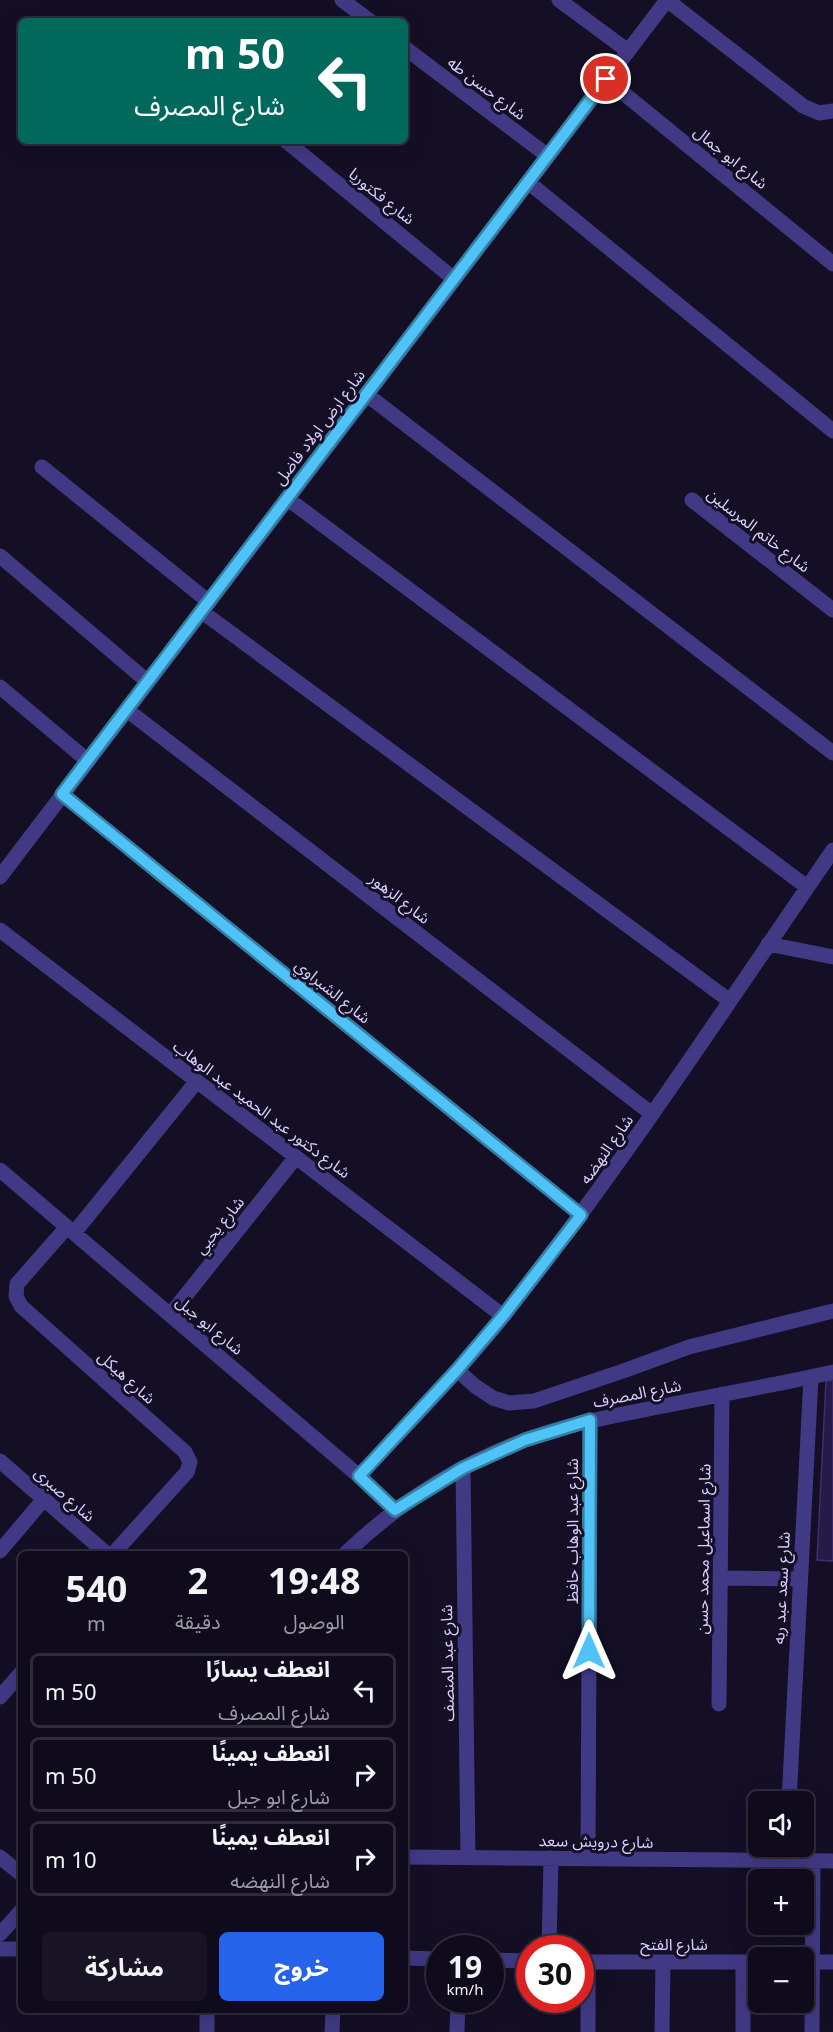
<!DOCTYPE html>
<html lang="ar">
<meta charset="utf-8">
<style>
:root{--surface:#0f0b1c;--page:#181425;--text:#f1f3f6;--muted:#9b9ba3;--line:#2f2b3b;--accent:#2563eb}
body{margin:0;font-family:"Noto Sans","Noto Sans Arabic",sans-serif;background:var(--page);color:var(--text);direction:rtl;height:100vh;display:flex;flex-direction:column;font-size:22px;white-space:nowrap}
*{box-sizing:border-box;margin:0}
p{font-size:20px;color:var(--muted)}
.icon{flex:none;width:33px;height:33px;fill:none;stroke:currentColor;stroke-width:2;stroke-linecap:round;stroke-linejoin:round}
.map{position:relative;flex:1;overflow:hidden;direction:ltr}
.details{position:absolute;left:18px;top:1551px;width:390px;height:462px;display:flex;flex-direction:column;background:var(--surface);border-radius:9px;box-shadow:0 6px 24px #0002,0 0 0 2px var(--line);direction:rtl}
.details>*{flex:none}
.guide{position:absolute;left:18px;top:18px;width:390px;height:126px;border-radius:9px;box-shadow:0 6px 24px #0002,0 0 0 2px var(--line);direction:rtl;background:#00695c;color:#fff;overflow:hidden}
.tools{position:absolute;left:748px;top:1791px;display:grid;gap:12px}
.tools a{display:grid;place-items:center;width:66px;height:66px;border-radius:9px;background:var(--surface);box-shadow:0 6px 24px #0002,0 0 0 2px var(--line);font-size:30px}
.speed{position:absolute;left:426px;top:1935px;display:flex;gap:12px;font-size:30px;font-weight:700;text-align:center}
.speed>*{display:grid;place-content:center;width:78px;height:78px;border-radius:50%;background:var(--surface);box-shadow:0 6px 24px #0002,0 0 0 2px var(--line);line-height:1}
.speed small{font-size:15px;font-weight:400}
.speed .limit{border:9px solid #d22;background:#fff;color:#111}
.pin{position:absolute;display:grid;place-items:center;width:51px;height:51px;color:#fff;margin:-26px;border:3px solid #fff;border-radius:50%;box-shadow:0 2px 6px #0007}
.me{position:absolute;width:66px;margin:-33px;rotate:0deg;stroke-linejoin:round;filter:drop-shadow(0 0 4px #0008)}
.turn{display:flex;align-items:center;gap:21px;height:126px;padding:0 24px;font-size:27px}
.turn .icon{width:78px;height:78px;stroke-width:2.5}
.turn b{display:block;font-size:42px;line-height:51px}
.eta{display:flex;justify-content:space-evenly;align-items:center;height:102px;text-align:center}
.eta b{font-size:36px;font-weight:700;line-height:42px}
.primary-button{display:flex;gap:12px;margin-top:auto;padding:12px 24px}
.primary-button a{flex:1;height:69px;border-radius:9px;background:var(--accent);color:#fff;font-size:24px;font-weight:700;line-height:69px;text-align:center}
.primary-button a+a{background:var(--page);color:var(--text)}
ul{padding:0;list-style:none}
li{display:flex;align-items:center;gap:18px;height:75px;margin:0 12px 9px;padding:0 12px;border:3px solid var(--line);border-radius:9px}
li div{flex:1}
li b{display:block;font-size:22px}
li em{font-style:normal}
.map>svg:first-child{display:block}
</style>
<div class="map">
<svg width="833" height="2032" viewBox="0 0 833 2032">
<rect width="100%" height="100%" fill="#140f25"/>
<path fill="#261b46" stroke="#3f2d72" stroke-width="1.5" d="M 826,1381 L 833,1381 L 833,1561 L 817,1560 Z"/>
<g fill="none" stroke-linecap="round" stroke-linejoin="round">
<path stroke="#413984" stroke-width="15" d="M 342,0 L 370,21
M 559,0 L 628,51
M 667,0 L 803,106 L 819,113 L 833,111
M 405,48 L 548,156
M 606,79 L 833,264
M 286,141 L 454,279
M 528,182 L 833,431
M 366,394 L 833,753
M 42,467 L 209,602
M 288,499 L 807,887
M 692,500 L 833,610
M 0,556 L 148,682
M 201,611 L 730,1001
M 0,687 L 88,761
M 127,710 L 652,1114
M 62,794 L 581,1215
M 0,877 L 667,0
M 0,930 L 503,1316
M 768,944 L 833,957
M 0,1170 L 359,1476 L 395,1510
M 67,1227 L 17,1284 L 16,1296 L 21,1306 L 185,1452 L 190,1462 L 187,1472 L 113,1554
M 74,1233 L 197,1081
M 170,1315 L 296,1157
M 457,1370 L 475,1386 L 493,1398 L 509,1403 L 534,1401 L 626,1370 L 689,1347 L 833,1311
M 0,1461 L 107,1554
M 463,1468 L 468,1857
M 359,1476 C 408,1423 460,1371 505,1314 C 622,1165 726,1006 833,850
M 0,1551 L 44,1499
M 345,1554 C 397,1504 458,1465 525,1440 C 568,1424 613,1416 658,1407 C 717,1395 775,1385 833,1372
M 720,1578 L 799,1579
M 0,1697 L 21,1673
M 719,1704 L 722,1394
M 789,1802 L 811,1377
M 0,1857 L 21,1874
M 405,1857 L 833,1861
M 588,1858 L 590,1420
M 0,1934 L 21,1911
M 549,1948 L 551,1858
M 0,1949 L 21,1949
M 405,1958 L 440,1959
M 490,1960 L 530,1961
M 580,1962 L 759,1962
M 804,1962 L 833,1962
M 207,2032 L 207,2010
M 332,2032 L 333,2010
M 457,2032 L 458,2000
M 588,2032 L 588,1962
M 662,2032 L 663,1962
M 743,2032 L 743,1962
M 812,2032 L 813,1860"/>
</g>
<g fill="none" stroke-linecap="round" stroke-linejoin="round">
<defs>
<path id="route" d="M 589,1651 L 590,1420 L 525,1440 L 463,1468 L 395,1510 L 359,1476 L 457,1370 L 503,1316 L 581,1215 L 62,794 L 606,79"/>
</defs>
<use href="#route" stroke="#337fa1" stroke-width="15"/>
<use href="#route" stroke="#4fc3f7" stroke-width="10"/>
</g>
<g text-anchor="middle" dominant-baseline="central" stroke-width="6" stroke-linejoin="round" paint-order="stroke">
<g font-size="16" fill="#dad2ff" stroke="#140f25">
<text transform="translate(487 88) rotate(37)">شارع حسن طه</text>
<text transform="translate(731 157) rotate(39)">شارع ابو جمال</text>
<text transform="translate(382 196) rotate(39)">شارع فكتوريا</text>
<text transform="translate(319 427) rotate(-53)">شارع ارض اولاد فاضل</text>
<text transform="translate(759 530) rotate(38)">شارع خاتم المرسلين</text>
<text transform="translate(400 898) rotate(38)">شارع الزهور</text>
<text transform="translate(333 991) rotate(39)">شارع الشبراوي</text>
<text transform="translate(262 1109) rotate(37)">شارع دكتور عبد الحميد عبد الوهاب</text>
<text transform="translate(606 1149) rotate(-55)">شارع النهضه</text>
<text transform="translate(219 1225) rotate(-51)">شارع يحيي</text>
<text transform="translate(210 1325) rotate(40)">شارع ابو جبل</text>
<text transform="translate(127 1377) rotate(42)">شارع هيكل</text>
<text transform="translate(637 1393) rotate(-11)">شارع المصرف</text>
<text transform="translate(65 1494) rotate(41)">شارع صبرى</text>
<text transform="translate(572 1531) rotate(-90)">شارع عبد الوهاب حافظ</text>
<text transform="translate(703 1549) rotate(-89)">شارع اسماعيل محمد حسن</text>
<text transform="translate(781 1588) rotate(-87)">شارع سعد عبد ربه</text>
<text transform="translate(447 1663) rotate(-91)">شارع عبد المنصف</text>
<text transform="translate(596 1841) rotate(1)">شارع درويش سعد</text>
<text x="674" y="1944">شارع الفتح</text>
</g>
</g>
</svg>
<div class="tools">
<a><svg class="icon" aria-label="sound" viewBox="0 0 24 24"><path d="M4 9h4l5-4v14l-5-4H4zM17 9q2 3 0 6"/></svg></a>
<a>+</a>
<a>−</a>
</div>
<div class="speed"><div>19<small>km/h</small></div><div class="limit">30</div></div>
<div class="pin" style="left:606px;top:79px;background:#d93025"><svg class="icon" aria-label="arrive" viewBox="0 0 24 24"><path d="M6 21V4h12l-3 4 3 4H6"/></svg></div>
<svg class="me" style="left:589px;top:1651px" viewBox="-20 -20 40 40"><path d="M0-17L14 15 0 8-14 15z" fill="#4fc3f7" stroke="#fff" stroke-width="4"/></svg>
<div class="guide">
<div class="turn"><svg class="icon" aria-label="left" viewBox="0 0 24 24"><path d="M17 20v-9H6M10 6l-5 5 5 5"/></svg><div><b>50 m</b>شارع المصرف</div></div>
</div>
<section class="details">
<div class="eta">
<div><b>19:48</b><p>الوصول</p></div>
<div><b>2</b><p>دقيقة</p></div>
<div><b>540</b><p>m</p></div>
</div>
<ul>
<li><svg class="icon" aria-label="left" viewBox="0 0 24 24"><path d="M17 20v-9H6M10 6l-5 5 5 5"/></svg><div><b>انعطف يسارًا</b><p>شارع المصرف</p></div><em>50 m</em></li>
<li><svg class="icon" aria-label="right" viewBox="0 0 24 24"><path d="M7 20v-9h11M14 6l5 5-5 5"/></svg><div><b>انعطف يمينًا</b><p>شارع ابو جبل</p></div><em>50 m</em></li>
<li><svg class="icon" aria-label="right" viewBox="0 0 24 24"><path d="M7 20v-9h11M14 6l5 5-5 5"/></svg><div><b>انعطف يمينًا</b><p>شارع النهضه</p></div><em>10 m</em></li>
</ul>
<div class="primary-button"><a>خروج</a><a>مشاركة</a></div>
</section>
</div>
